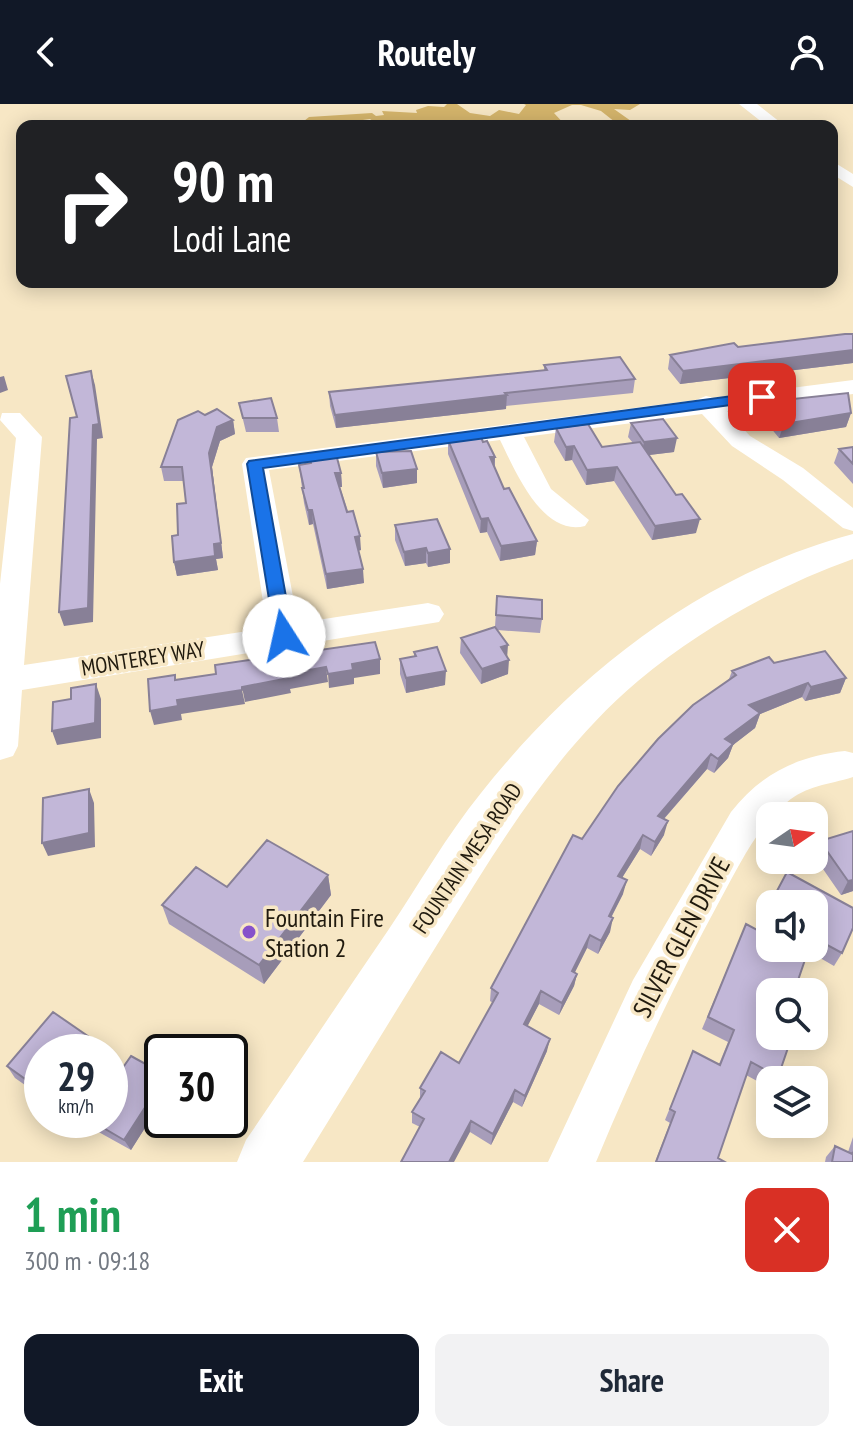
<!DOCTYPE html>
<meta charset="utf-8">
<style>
:root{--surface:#fff;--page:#f2f2f3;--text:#1f2937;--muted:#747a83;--accent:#111827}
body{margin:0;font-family:"PT Sans Narrow",sans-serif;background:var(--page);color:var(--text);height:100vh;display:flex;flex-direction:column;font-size:30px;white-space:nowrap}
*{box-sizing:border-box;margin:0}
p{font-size:26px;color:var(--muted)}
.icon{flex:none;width:44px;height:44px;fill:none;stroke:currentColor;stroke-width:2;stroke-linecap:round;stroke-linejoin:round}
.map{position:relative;height:1058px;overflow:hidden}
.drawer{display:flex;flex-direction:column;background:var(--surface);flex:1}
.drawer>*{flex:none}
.hud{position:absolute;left:16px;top:16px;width:822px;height:168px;border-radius:16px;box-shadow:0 4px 20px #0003;background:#202124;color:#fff;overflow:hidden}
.needle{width:52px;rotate:77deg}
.fabs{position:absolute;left:756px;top:698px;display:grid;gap:16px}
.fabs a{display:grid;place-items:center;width:72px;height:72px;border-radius:16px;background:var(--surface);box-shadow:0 4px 20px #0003;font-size:40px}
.speed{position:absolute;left:24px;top:930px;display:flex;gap:16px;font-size:40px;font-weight:700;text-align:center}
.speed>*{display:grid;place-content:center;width:104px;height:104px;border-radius:50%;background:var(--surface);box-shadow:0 4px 20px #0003;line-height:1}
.speed small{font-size:20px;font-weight:400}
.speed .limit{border:4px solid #111;border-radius:12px;background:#fff;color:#111}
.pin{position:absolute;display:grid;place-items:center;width:68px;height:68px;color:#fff;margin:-34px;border-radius:16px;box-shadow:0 4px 12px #0006}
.me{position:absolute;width:88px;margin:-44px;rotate:350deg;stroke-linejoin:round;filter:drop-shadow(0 0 6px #0008)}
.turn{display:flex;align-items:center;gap:28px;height:168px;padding:0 24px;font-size:36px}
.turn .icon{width:104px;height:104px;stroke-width:2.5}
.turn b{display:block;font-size:56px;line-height:68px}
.round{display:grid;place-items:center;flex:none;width:84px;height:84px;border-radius:16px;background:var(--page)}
.head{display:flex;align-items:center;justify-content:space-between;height:136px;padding:0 24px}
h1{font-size:48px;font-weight:600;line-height:60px;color:#1e9e55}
.action{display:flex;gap:16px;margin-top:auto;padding:16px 24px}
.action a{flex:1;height:92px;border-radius:16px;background:var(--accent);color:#fff;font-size:32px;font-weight:600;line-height:92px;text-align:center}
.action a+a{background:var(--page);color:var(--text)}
header{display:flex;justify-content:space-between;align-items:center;height:104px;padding:0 24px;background:var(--accent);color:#fff;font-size:36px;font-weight:600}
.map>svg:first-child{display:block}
</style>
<header><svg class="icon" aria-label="back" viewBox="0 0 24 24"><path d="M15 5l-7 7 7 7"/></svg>Routely<svg class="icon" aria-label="person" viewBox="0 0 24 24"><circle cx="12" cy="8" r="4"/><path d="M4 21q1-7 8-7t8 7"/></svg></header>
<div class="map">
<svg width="853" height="1058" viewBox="0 0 853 1058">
<rect width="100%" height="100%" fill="#f7e7c5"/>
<path fill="#d4b46b" d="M 447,0 L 457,0 L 470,9 L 490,12 L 499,6 L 519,10 L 526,1 L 524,0 L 640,0 L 630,6 L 614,5 L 638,22 L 620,22 L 601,7 L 581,1 L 572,1 L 554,9 L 566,22 L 391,22 L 379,21 L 370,15 L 320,22 L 293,21 L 294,18 L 304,17 L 309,13 L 372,9 L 376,12 L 384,11 L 382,7 L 417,9 L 416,6 L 428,2 L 444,3 Z"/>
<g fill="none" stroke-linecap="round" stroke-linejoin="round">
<path fill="#fff" fill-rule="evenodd" d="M 739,0 L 757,0 L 785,22 L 767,22 Z
M 832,57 L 853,70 L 853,83 L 832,70 Z
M 853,276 L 853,290 L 727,307 L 750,332 L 803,364 L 853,404 L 853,427 L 843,424 L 783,376 L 732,342 L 702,310 L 524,333 L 551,385 L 589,416 L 585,422 C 542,433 515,366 500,336 L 269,366 L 298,519 L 428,499 L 439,502 L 444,510 L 439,518 L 22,586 L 18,642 L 13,652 L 0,656 L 0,480 L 16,334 L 0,316 L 2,309 L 20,309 L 42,333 L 24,561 L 267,524 L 242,360 L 246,354 L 696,296 L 706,292 L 714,294 Z
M 845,647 L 853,649 L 853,673 C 828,681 807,681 786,699 C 757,723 738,763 719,798 C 673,883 633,969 596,1058 L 548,1058 L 633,876 L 731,708 C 761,670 797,652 845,647 Z"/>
<path fill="#fff" fill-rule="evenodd" d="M 853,430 L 853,455 C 775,483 702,524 638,577 C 554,648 497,744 440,836 C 394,910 349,984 303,1058 L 237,1058 L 246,1036 C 294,966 341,895 389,825 C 419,780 447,731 481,689 C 576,569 703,470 853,430 Z"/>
</g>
<path fill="#a79dba" d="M 853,230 L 853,259 L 680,280 L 668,265 L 670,251 Z
M 544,261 L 635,275 L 633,289 L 506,302 L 506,305 L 336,324 L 330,302 L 329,288 L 544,267 Z
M 765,298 L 851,309 L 846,323 L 779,334 L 761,312 Z
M 239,299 L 277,314 L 279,328 L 246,328 Z
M 205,311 L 233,316 L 235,330 L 220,337 L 212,363 L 223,454 L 216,455 L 218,466 L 177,472 L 174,458 L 178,431 L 186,399 L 184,377 L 164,377 L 161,363 Z
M 631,319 L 674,348 L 649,351 L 696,429 L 652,436 L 614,377 L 586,381 L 572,356 L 565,357 L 554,338 L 556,324 L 602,343 L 633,339 L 628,333 Z
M 448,336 L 483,338 L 495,353 L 495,364 L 504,385 L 537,437 L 535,451 L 500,457 L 487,428 L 480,429 L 448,350 Z
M 853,343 L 853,380 L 834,359 L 839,345 Z
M 376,348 L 417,365 L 417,379 L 383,384 L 376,362 Z
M 310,353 L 341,369 L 342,383 L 340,383 L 361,446 L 358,447 L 364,479 L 327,485 L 313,420 L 309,421 L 304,399 L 299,361 L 311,359 Z
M 395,421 L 450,459 L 428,463 L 426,459 L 405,462 L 395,436 Z
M 497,492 L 542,515 L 540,529 L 497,526 L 507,553 L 508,570 L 481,580 L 460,549 L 461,534 L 495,523 Z
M 414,548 L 445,581 L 406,589 L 400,570 L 400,555 L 414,553 Z
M 774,559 L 846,574 L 840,589 L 805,597 L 802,593 L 760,610 L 755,624 L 733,641 L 728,654 L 714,669 L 707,665 L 664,715 L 664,731 L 651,752 L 640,745 L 622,774 L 623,790 L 611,814 L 610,828 L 598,850 L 587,844 L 575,868 L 577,870 L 574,882 L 559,911 L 539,900 L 527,922 L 547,947 L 522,1003 L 513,998 L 491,1041 L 470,1028 L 420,1023 L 412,1019 L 412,1008 L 420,994 L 420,984 L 459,959 L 493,899 L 490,897 L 491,884 L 582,735 L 729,575 L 732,567 Z
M 853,727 L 853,787 L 841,791 L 814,752 L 814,749 L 820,737 Z
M 328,771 L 331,791 L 264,880 L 169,820 L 162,801 Z
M 814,800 L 842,849 L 834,862 L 808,847 L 770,888 L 778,973 L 776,976 L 770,976 L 770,984 L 746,971 L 718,1054 L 725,1058 L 655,1058 L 670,1019 L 665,1016 L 693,947 L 719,960 L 728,938 L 702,925 L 746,820 L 770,844 L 814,844 Z
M 53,908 L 92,935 L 99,947 L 98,948 L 42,948 L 42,993 L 15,974 L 7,962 Z
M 162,969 L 162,997 L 131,1046 L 95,1026 L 89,1016 L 110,1016 Z
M 853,1033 L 853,1058 L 825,1058 L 826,1053 L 835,1042 L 848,1048 Z"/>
<path fill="#888097" d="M 853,246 L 853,259 L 680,280 L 683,267 Z
M 91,267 L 95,281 L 103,334 L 97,335 L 93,518 L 64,522 L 59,508 Z
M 4,272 L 8,286 L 0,289 L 0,273 Z
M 507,291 L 506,305 L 336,324 L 335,311 Z
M 851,309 L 846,323 L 779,334 L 784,320 Z
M 233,316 L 235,330 L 220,337 L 212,363 L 223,454 L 216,455 L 218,466 L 177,472 L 174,458 L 214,440 L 209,349 L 217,323 Z
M 677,334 L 674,348 L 641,352 L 644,338 Z
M 574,342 L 572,356 L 565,357 L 566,343 Z
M 490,353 L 495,353 L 494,367 Z
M 617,363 L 614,377 L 586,381 L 587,366 Z
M 417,365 L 417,379 L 383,384 L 382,369 Z
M 335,369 L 341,369 L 342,383 L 336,383 Z
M 308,406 L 312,406 L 313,420 L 309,421 Z
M 488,414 L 487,428 L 480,429 L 481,415 Z
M 700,415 L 696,429 L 652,436 L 655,422 Z
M 360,432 L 361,446 L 356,447 L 355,433 Z
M 537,437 L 535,451 L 500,457 L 501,442 Z
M 426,444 L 426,459 L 405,462 L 404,448 Z
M 450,445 L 450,459 L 428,463 L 428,449 Z
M 363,465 L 364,479 L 327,485 L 326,470 Z
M 508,541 L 507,555 L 501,543 Z
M 380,555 L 380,570 L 354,574 L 354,580 L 329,584 L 328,570 L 352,560 Z
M 509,556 L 508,570 L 481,580 L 482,565 Z
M 326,563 L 328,578 L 290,585 L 291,589 L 245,598 L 242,583 L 288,570 Z
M 446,567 L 445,581 L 406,589 L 406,574 Z
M 846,574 L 840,589 L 805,597 L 811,583 Z
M 808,579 L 802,593 L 760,610 L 755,624 L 733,641 L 728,654 L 714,669 L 725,635 L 749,601 Z
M 96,580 L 101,595 L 101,634 L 57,641 L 52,627 Z
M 242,586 L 245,600 L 181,610 L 182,616 L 154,621 L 150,607 L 177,596 Z
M 711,650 L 707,665 L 654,726 L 658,712 Z
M 89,685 L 94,699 L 95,743 L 48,752 L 42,739 Z
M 668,717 L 664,731 L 651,752 L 655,738 Z
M 643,731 L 640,745 L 615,785 L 618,772 Z
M 328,771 L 331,791 L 264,880 L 259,861 Z
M 627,776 L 623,790 L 605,825 L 609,812 Z
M 853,776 L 853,787 L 841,791 L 848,777 Z
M 613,814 L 610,828 L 598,850 L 601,837 Z
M 590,831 L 587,844 L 569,880 L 572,867 Z
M 577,870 L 574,882 L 559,911 L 562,899 Z
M 541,887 L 539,900 L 522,933 L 524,920 Z
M 92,935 L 99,947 L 98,948 L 81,948 Z
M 550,935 L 547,947 L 522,1003 L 525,992 Z
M 162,977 L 162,997 L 131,1046 L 124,1036 Z
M 515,986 L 513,998 L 491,1041 L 493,1030 Z
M 471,1017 L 470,1028 L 454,1058 L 449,1058 Z"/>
<path fill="#c2b7d8" stroke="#888097" stroke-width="2" d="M 845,230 L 853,230 L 853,246 L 683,267 L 670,251 L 734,239 L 738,243 Z
M 620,253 L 635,275 L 505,289 L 507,291 L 335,311 L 329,288 L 547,266 L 544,261 Z
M 91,267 L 99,320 L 93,321 L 88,504 L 59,508 L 70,314 L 77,313 L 66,272 Z
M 848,289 L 851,309 L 784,320 L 765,298 Z
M 271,294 L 277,314 L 243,314 L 239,299 Z
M 217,305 L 233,316 L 217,323 L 209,349 L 221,439 L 214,440 L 215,452 L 174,458 L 172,432 L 178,431 L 177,400 L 186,399 L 182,363 L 161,363 L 178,316 L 198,307 L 205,311 Z
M 663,315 L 677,334 L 644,338 L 631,319 Z
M 588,320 L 602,343 L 640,338 L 676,391 L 682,390 L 700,415 L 655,422 L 617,363 L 587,366 L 574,342 L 566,343 L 556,324 Z
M 480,331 L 483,338 L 487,337 L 495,353 L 490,353 L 504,385 L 509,384 L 537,437 L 501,442 L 488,414 L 481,415 L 448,336 Z
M 853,343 L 853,360 L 839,345 Z
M 411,347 L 417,365 L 382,369 L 376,348 Z
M 336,350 L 341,369 L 335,369 L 347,408 L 353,407 L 360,432 L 355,433 L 363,465 L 326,470 L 312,406 L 308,406 L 302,384 L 304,384 L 299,361 L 311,359 L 310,353 Z
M 437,415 L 450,445 L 428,449 L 426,444 L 404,448 L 395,421 Z
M 497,492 L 542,496 L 542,515 L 496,511 Z
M 495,523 L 508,541 L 501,543 L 509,556 L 482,565 L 461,534 Z
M 375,538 L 380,555 L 352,560 L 353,566 L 328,570 L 326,563 L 288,570 L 289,574 L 242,583 L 242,586 L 177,596 L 178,602 L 150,607 L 148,575 L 175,571 L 175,576 L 216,570 L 215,561 Z
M 437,543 L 446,567 L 406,574 L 400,555 L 416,552 L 414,548 Z
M 825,547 L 846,574 L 811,583 L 808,579 L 749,601 L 760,609 L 725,635 L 733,640 L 718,655 L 711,650 L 658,712 L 668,717 L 655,738 L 643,731 L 618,772 L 627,776 L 609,812 L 613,814 L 601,837 L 590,831 L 572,867 L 577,870 L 562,899 L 541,887 L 524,920 L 550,935 L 525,992 L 515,986 L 493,1030 L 471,1017 L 449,1058 L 401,1058 L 424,1015 L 412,1008 L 425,987 L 420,984 L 441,948 L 459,959 L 498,889 L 491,884 L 573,731 L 582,735 L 618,682 L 658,635 L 693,601 L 736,571 L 732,567 L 769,553 L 774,559 Z
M 96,580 L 95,619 L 52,627 L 53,598 L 71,595 L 71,584 Z
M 89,685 L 89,729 L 42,739 L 43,694 Z
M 853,727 L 853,776 L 848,777 L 820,737 Z
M 267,736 L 328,771 L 259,861 L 162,801 L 196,763 L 227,783 Z
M 787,768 L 853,804 L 853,824 L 842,849 L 814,834 L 814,800 L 770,800 Z
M 770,800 L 770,844 L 809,844 L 794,888 L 770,888 L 770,932 L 792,932 L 778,973 L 751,958 L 718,1054 L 725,1058 L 656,1058 L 675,1008 L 670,1005 L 693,947 L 720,961 L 734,926 L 708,913 L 746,820 L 757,826 Z
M 53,908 L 92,935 L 81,948 L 42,948 L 42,987 L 7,962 Z
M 131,952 L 162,969 L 162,977 L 124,1036 L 90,1016 L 110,1016 L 110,982 Z
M 835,1042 L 852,1050 L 853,1048 L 853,1058 L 832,1058 Z"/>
<path fill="#1a73e8" stroke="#114b97" stroke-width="2" d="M 762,288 L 769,293 L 767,296 L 263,364 L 293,532 L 284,539 L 275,532 L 247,360 L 249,357 Z"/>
<circle fill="#8652ca" stroke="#f7e7c5" stroke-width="3" cx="249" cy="828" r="8"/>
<g text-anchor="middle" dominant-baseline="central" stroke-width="7" stroke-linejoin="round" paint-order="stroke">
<g font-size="22" fill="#201a0e" stroke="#f7e7c5">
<text transform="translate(143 554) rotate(-9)">MONTEREY WAY</text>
<text transform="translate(467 754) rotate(-56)">FOUNTAIN MESA ROAD</text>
</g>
<g font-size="26" fill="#201a0e" stroke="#f7e7c5" text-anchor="start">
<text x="265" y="813">Fountain Fire<tspan x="265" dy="30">Station 2</tspan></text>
</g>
<g font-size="26" fill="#201a0e" stroke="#f7e7c5">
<text transform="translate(681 833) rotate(-62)">SILVER GLEN DRIVE</text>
</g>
</g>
</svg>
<div class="fabs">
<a><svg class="needle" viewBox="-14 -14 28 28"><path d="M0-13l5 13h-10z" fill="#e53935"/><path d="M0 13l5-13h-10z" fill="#747a83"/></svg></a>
<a><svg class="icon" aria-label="sound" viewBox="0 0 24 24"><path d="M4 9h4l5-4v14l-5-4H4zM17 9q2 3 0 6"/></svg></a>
<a><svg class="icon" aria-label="search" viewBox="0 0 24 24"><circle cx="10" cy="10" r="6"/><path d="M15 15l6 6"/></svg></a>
<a><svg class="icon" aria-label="layers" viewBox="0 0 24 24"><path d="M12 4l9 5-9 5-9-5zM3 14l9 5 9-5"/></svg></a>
</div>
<div class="speed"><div>29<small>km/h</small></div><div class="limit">30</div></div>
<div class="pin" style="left:762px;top:293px;background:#d93025"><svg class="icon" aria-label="arrive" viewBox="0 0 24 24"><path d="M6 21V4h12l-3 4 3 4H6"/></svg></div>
<svg class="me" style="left:284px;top:532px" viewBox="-20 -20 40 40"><circle r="19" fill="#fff"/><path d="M0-13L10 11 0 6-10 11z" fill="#1a73e8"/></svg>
<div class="hud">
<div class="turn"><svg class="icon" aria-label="right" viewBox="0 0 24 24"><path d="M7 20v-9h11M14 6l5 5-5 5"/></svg><div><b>90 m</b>Lodi Lane</div></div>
</div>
</div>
<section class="drawer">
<div class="head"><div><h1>1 min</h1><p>300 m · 09:18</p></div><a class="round" style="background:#d93025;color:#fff"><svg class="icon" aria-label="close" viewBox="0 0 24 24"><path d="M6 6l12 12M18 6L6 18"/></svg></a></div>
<div class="action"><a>Exit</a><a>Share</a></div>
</section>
